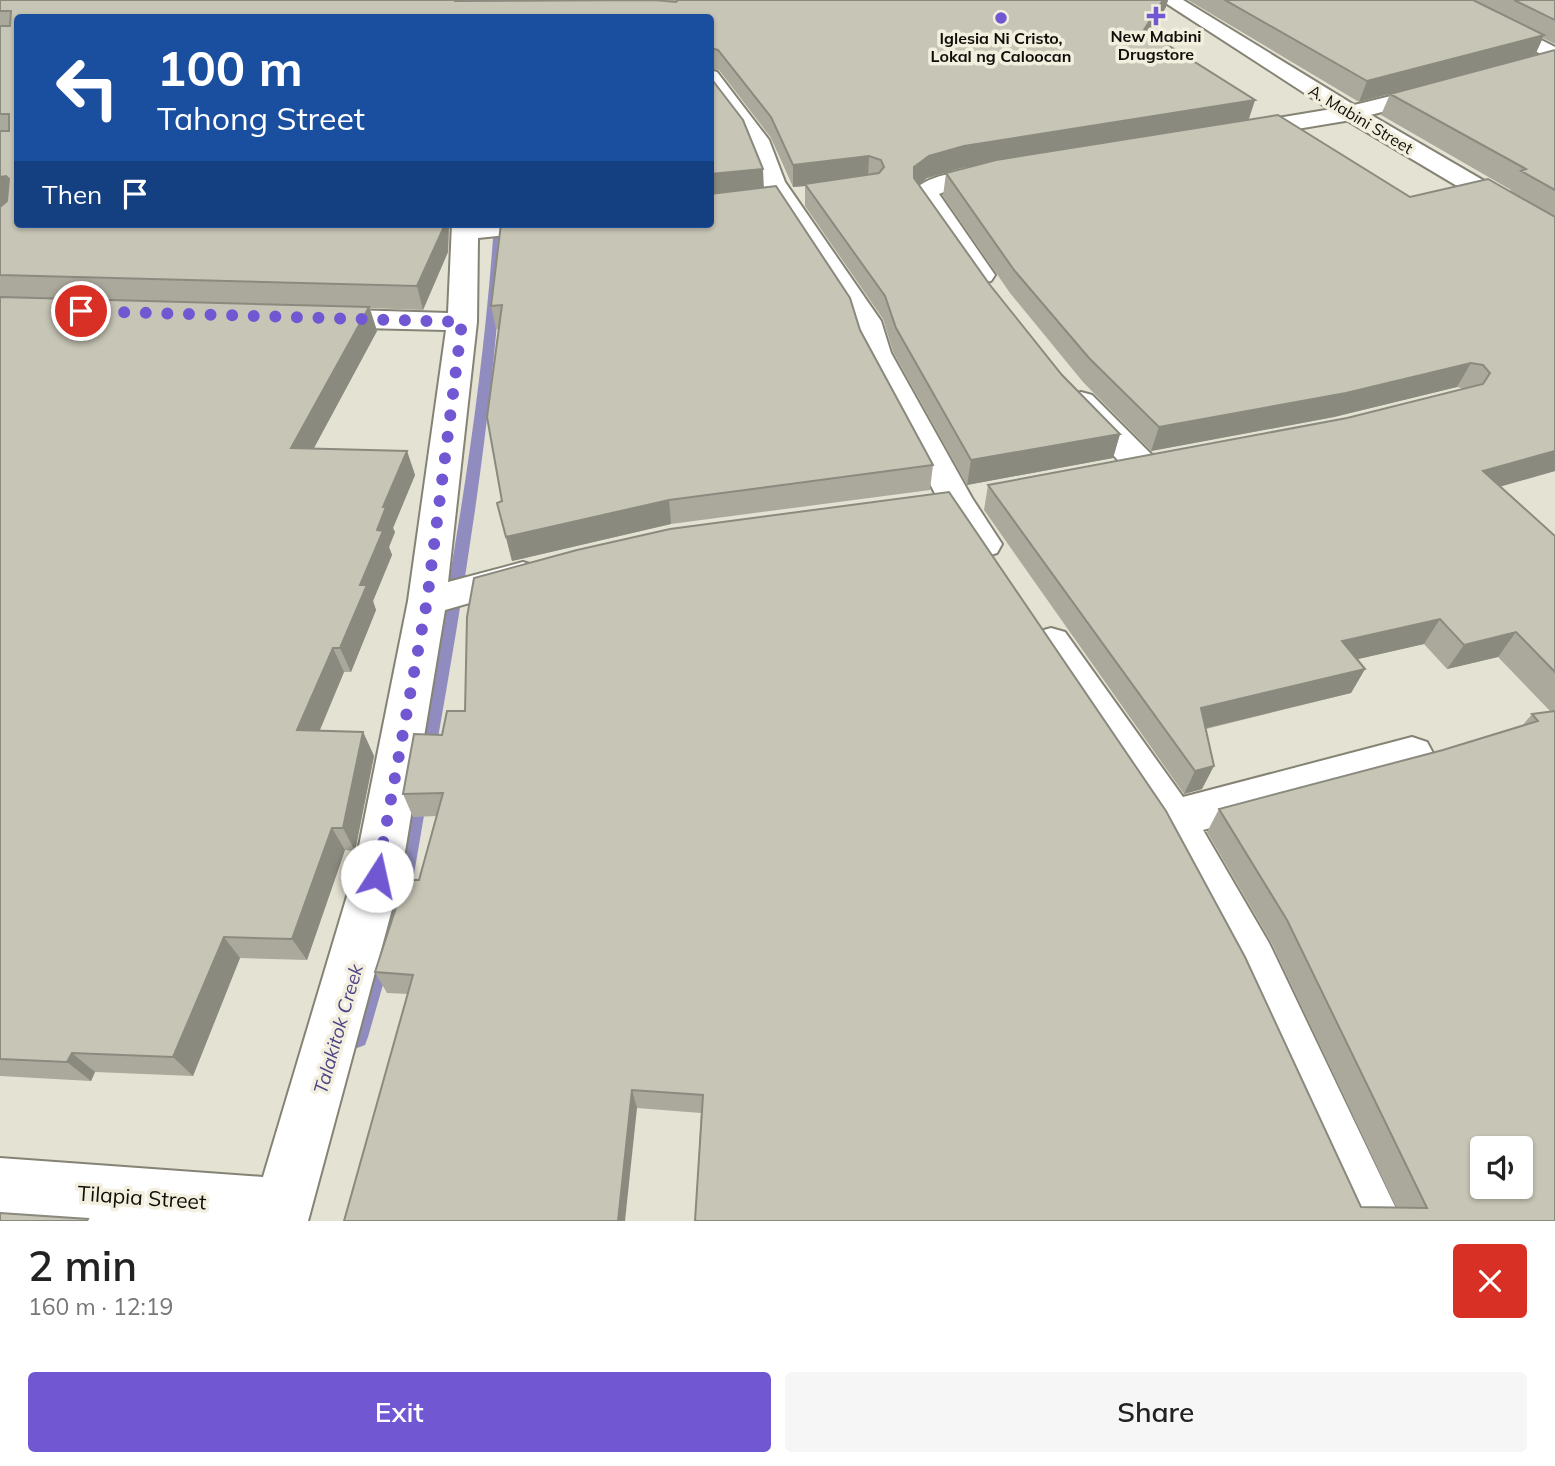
<!DOCTYPE html>
<meta charset="utf-8">
<style>
:root{--surface:#fff;--page:#f6f6f6;--text:#222;--muted:#767676;--accent:#7158d2}
body{margin:0;font-family:Mulish,sans-serif;background:var(--page);color:var(--text);height:100vh;display:flex;flex-direction:column;font-size:26px;white-space:nowrap}
*{box-sizing:border-box;margin:0}
p{font-size:23px;color:var(--muted)}
.icon{flex:none;width:38px;height:38px;fill:none;stroke:currentColor;stroke-width:2;stroke-linecap:round;stroke-linejoin:round}
.map{position:relative;height:1221px;overflow:hidden}
.panel{display:flex;flex-direction:column;background:var(--surface);flex:1}
.panel>*{flex:none}
.guide{position:absolute;left:14px;top:14px;width:700px;height:214px;border-radius:7px;box-shadow:0 2px 5px #0004;background:#1a4fa0;color:#fff;overflow:hidden}
.fabs{position:absolute;left:1470px;top:1136px;display:grid;gap:14px}
.fabs a{display:grid;place-items:center;width:63px;height:63px;border-radius:7px;background:var(--surface);box-shadow:0 2px 5px #0004;font-size:35px}
.pin{position:absolute;display:grid;place-items:center;width:60px;height:60px;color:#fff;margin:-30px;border:4px solid #fff;border-radius:50%;box-shadow:0 2px 7px #0007}
.me{position:absolute;width:77px;margin:-38px;rotate:10deg;stroke-linejoin:round;filter:drop-shadow(0 0 5px #0008)}
.turn{display:flex;align-items:center;gap:24px;height:147px;padding:0 28px;font-size:32px}
.turn .icon{width:91px;height:91px;stroke-width:2.5}
.turn b{display:block;font-size:49px;line-height:60px}
.then{display:flex;align-items:center;height:66px;padding:0 28px;background:#0003;gap:14px;font-size:26px}
.round{display:grid;place-items:center;flex:none;width:74px;height:74px;border-radius:7px;background:var(--page)}
.overview{display:flex;align-items:center;justify-content:space-between;height:119px;padding:0 28px}
h1{font-size:42px;font-weight:600;line-height:52px}
.button{display:flex;gap:14px;margin-top:auto;padding:14px 28px}
.button a{flex:1;height:80px;border-radius:7px;background:var(--accent);color:#fff;font-size:28px;font-weight:600;line-height:80px;text-align:center}
.button a+a{background:var(--page);color:var(--text)}
.map>svg:first-child{display:block}
</style>
<div class="map">
<svg width="1555" height="1221" viewBox="0 0 1555 1221">
<rect width="100%" height="100%" fill="#e4e2d2"/>
<g fill="none" stroke-linecap="round" stroke-linejoin="round">
<path fill="#908cbf" fill-rule="evenodd" d="M 494,224 L 504,224 C 495,403 466,579 435,755 L 432,760 L 426,762 L 420,760 L 417,755 C 451,579 482,403 494,224 Z
M 418,790 L 424,793 L 427,798 L 413,880 L 368,1037 L 365,1045 L 357,1048 L 349,1045 L 346,1037 L 393,880 L 409,798 L 412,793 Z"/>
<defs>
<path id="street" d="M 1439,0 L 1462,0 L 1555,47 L 1555,61 L 1441,4 Z
M 710,70 L 717,72 L 769,140 L 785,182 L 881,321 L 891,353 L 972,498 L 1002,544 L 997,553 L 984,557 L 971,553 L 939,501 L 861,353 L 851,321 L 761,182 L 746,140 L 710,91 Z
M 1436,85 L 1444,86 L 1447,91 L 1444,96 L 1351,120 L 1242,138 L 1234,136 L 1231,131 L 1234,126 L 1242,124 L 1350,106 Z
M 996,165 L 1005,167 L 1008,172 L 1005,177 L 952,189 L 939,194 L 995,275 L 991,281 L 981,283 L 971,281 L 914,199 L 914,191 C 925,174 976,169 996,165 Z
M 452,224 L 552,224 L 548,229 L 539,232 L 478,238 L 477,322 L 448,582 L 523,562 L 536,566 L 542,575 L 536,584 L 445,610 L 401,876 L 308,1221 L 74,1221 L 0,1216 L 0,1158 L 263,1177 L 353,876 L 408,601 L 446,330 L 320,327 L 310,324 L 306,318 L 310,312 L 320,309 L 448,313 Z
M 1081,392 L 1092,395 L 1155,458 L 1160,466 L 1155,474 L 1143,477 L 1131,474 L 1070,409 L 1065,402 L 1070,395 Z
M 1051,628 L 1065,632 L 1183,797 L 1412,737 L 1427,742 L 1434,755 L 1427,768 L 1203,830 L 1269,943 L 1402,1221 L 1343,1221 L 1233,977 L 1157,833 L 1031,643 L 1037,632 Z"/>
<path id="secondary" d="M 1161,0 L 1183,0 L 1359,108 L 1555,222 L 1555,241 L 1546,239 L 1343,118 Z"/>
</defs>
<use href="#street" stroke="#858374" stroke-width="4"/>
<use href="#secondary" stroke="#858374" stroke-width="4"/>
<use href="#street" fill="#fff" fill-rule="evenodd"/>
<use href="#secondary" fill="#fff" fill-rule="evenodd"/>
</g>
<path fill="#aba99c" d="M 0,0 L 455,1 L 654,0 L 668,1 L 668,0 L 1168,0 L 1166,7 L 1150,34 L 1255,100 L 1249,119 L 1410,197 L 1510,192 L 1511,190 L 1381,115 L 1390,94 L 1359,102 L 1188,0 L 1555,0 L 1555,44 L 1543,38 L 1535,55 L 1555,50 L 1555,471 L 1500,486 L 1555,536 L 1555,1221 L 695,1221 L 701,1113 L 637,1108 L 408,994 L 387,993 L 375,972 L 419,880 L 437,816 L 413,817 L 403,794 L 414,734 L 1361,1207 L 1396,1207 L 1271,942 L 1207,832 L 1219,809 L 1443,750 L 1522,726 L 1532,714 L 1550,711 L 1498,657 L 1447,669 L 1424,644 L 1357,659 L 1365,669 L 1351,693 L 1206,729 L 1202,789 L 1184,794 L 984,510 L 988,485 L 1347,418 L 1465,389 L 1457,387 L 1334,417 L 1151,451 L 1083,382 L 1010,293 L 943,196 L 946,173 L 969,167 L 961,168 L 927,178 L 918,185 L 990,285 L 1062,375 L 1120,434 L 1113,458 L 967,485 L 893,352 L 883,319 L 805,206 L 805,186 L 793,187 L 771,138 L 719,70 L 710,68 L 710,18 L 18,224 L 449,224 L 448,252 L 423,310 L 370,308 L 377,331 L 314,448 L 407,451 L 415,475 L 393,528 L 395,532 L 389,547 L 392,555 L 373,601 L 376,610 L 351,672 L 344,672 L 319,731 L 363,732 L 374,756 L 355,851 L 345,850 L 307,960 L 240,958 L 193,1076 L 95,1072 L 91,1081 L 0,1076 Z
M 763,188 L 860,330 L 933,465 L 930,490 L 671,524 L 512,561 L 497,503 L 502,501 L 499,329 L 496,329 L 491,306 Z"/>
<path fill="#8b8a7f" d="M 1163,0 L 1168,0 L 1166,7 L 1140,50 L 1144,30 Z
M 1544,35 L 1535,55 L 1359,102 L 1367,81 Z
M 1255,100 L 1248,121 L 961,168 L 927,178 L 912,189 L 914,167 L 929,156 L 964,146 Z
M 869,156 L 868,178 L 805,184 L 805,186 L 793,187 L 793,165 Z
M 763,169 L 764,191 L 710,196 L 710,174 Z
M 6,176 L 17,198 L 0,208 L 0,177 Z
M 443,224 L 449,224 L 448,252 L 423,310 L 417,286 Z
M 369,307 L 377,331 L 301,472 L 291,448 Z
M 1471,363 L 1457,387 L 1334,417 L 1151,451 L 1159,427 Z
M 1120,434 L 1113,458 L 967,485 L 971,460 Z
M 407,451 L 415,475 L 393,528 L 395,532 L 389,547 L 392,555 L 373,601 L 376,610 L 351,672 L 340,648 L 377,530 L 383,507 Z
M 1555,451 L 1555,471 L 1468,496 L 1483,471 Z
M 669,500 L 671,524 L 512,561 L 506,537 Z
M 1440,619 L 1424,644 L 1328,666 L 1342,641 Z
M 1516,632 L 1498,657 L 1447,669 L 1464,645 Z
M 333,648 L 344,672 L 310,754 L 297,730 Z
M 1365,669 L 1351,693 L 1190,732 L 1201,708 Z
M 363,732 L 374,756 L 355,851 L 343,828 Z
M 1214,766 L 1202,789 L 1184,794 L 1195,771 Z
M 332,828 L 345,850 L 307,960 L 292,939 Z
M 224,937 L 240,958 L 193,1076 L 173,1057 Z
M 72,1053 L 95,1072 L 91,1081 L 67,1062 Z
M 632,1090 L 637,1108 L 625,1221 L 618,1221 Z"/>
<path fill="#c7c5b5" stroke="#8b8a7f" stroke-width="2" fill-rule="evenodd" d="M 0,0 L 454,0 L 455,1 L 654,0 L 676,2 L 678,0 L 1163,0 L 1144,30 L 1255,100 L 964,146 L 929,156 L 914,167 L 914,178 L 990,285 L 1062,375 L 1120,434 L 971,460 L 896,328 L 885,296 L 805,184 L 879,173 L 884,167 L 881,160 L 869,156 L 793,165 L 771,117 L 718,50 L 710,48 L 710,18 L 18,18 L 18,224 L 443,224 L 443,229 L 417,286 L 0,275 L 0,207 L 7,201 L 9,179 L 6,176 L 0,177 L 0,131 L 9,131 L 9,114 L 0,114 L 0,26 L 10,26 L 11,11 L 0,11 Z
M 1225,0 L 1473,0 L 1544,35 L 1367,81 Z
M 1514,0 L 1555,0 L 1555,20 Z
M 1555,50 L 1555,190 L 1521,171 L 1526,169 L 1390,94 Z
M 710,77 L 743,120 L 763,169 L 710,174 Z
M 1278,115 L 1410,197 L 1488,179 L 1555,217 L 1555,451 L 1483,471 L 1555,536 L 1555,672 L 1516,632 L 1464,645 L 1440,619 L 1342,641 L 1365,669 L 1201,708 L 1214,766 L 1195,771 L 988,485 L 1347,418 L 1483,384 L 1490,373 L 1483,365 L 1471,363 L 1346,393 L 1159,427 L 1089,358 L 1014,270 L 946,173 L 996,160 Z
M 776,186 L 850,298 L 860,330 L 933,465 L 669,500 L 506,537 L 497,503 L 502,501 L 487,417 L 502,305 L 491,306 L 501,224 L 710,224 L 710,194 Z
M 0,297 L 369,307 L 291,448 L 407,451 L 383,507 L 386,507 L 377,530 L 383,531 L 360,585 L 367,585 L 340,648 L 333,648 L 297,730 L 363,732 L 343,828 L 332,828 L 292,939 L 224,937 L 173,1057 L 72,1053 L 67,1062 L 0,1059 Z
M 949,492 L 1166,811 L 1245,957 L 1361,1207 L 1427,1208 L 1287,920 L 1219,809 L 1443,750 L 1538,721 L 1532,714 L 1555,711 L 1555,1221 L 695,1221 L 703,1095 L 632,1090 L 618,1221 L 344,1221 L 413,975 L 375,972 L 405,880 L 419,880 L 443,793 L 403,794 L 414,734 L 442,735 L 447,711 L 465,711 L 467,617 L 474,578 L 577,550 L 670,529 ZM 1482,1148 L 1521,1148 L 1521,1186 L 1482,1186 Z
M 0,1213 L 88,1219 L 87,1221 L 0,1221 Z"/>
<g fill="none" stroke-linecap="round" stroke-linejoin="round">
<path stroke="#7158d2" stroke-width="12" stroke-dasharray="0 21.6" d="M 81,311 L 462,322 L 427,601 L 377,876"/>
</g>
<g fill="#7158d2" stroke="#f2efdf" stroke-width="2.5">
<path d="M1152.5 5.5h7v7h7v7h-7v7h-7v-7h-7v-7h7z"/>
<circle cx="1001" cy="18" r="7"/>
</g>
<g text-anchor="middle" dominant-baseline="central" stroke-width="7" stroke-linejoin="round" paint-order="stroke">
<g font-size="16" font-weight="bold" fill="#0f0e08" stroke="#f2efdf">
<text x="1156" y="36">New Mabini<tspan x="1156" dy="18">Drugstore</tspan></text>
<text x="1001" y="38">Iglesia Ni Cristo,<tspan x="1001" dy="18">Lokal ng Caloocan</tspan></text>
</g>
<g font-size="16" fill="#0f0e08" stroke="#f2efdf">
<text transform="translate(1361 119) rotate(31)">A. Mabini Street</text>
</g>
<g font-size="19" font-style="italic" fill="#4e4385" stroke="#f2efdf">
<text transform="translate(338 1029) rotate(-74)">Talakitok Creek</text>
</g>
<g font-size="21" fill="#0f0e08" stroke="#f2efdf">
<text transform="translate(142 1197) rotate(4)">Tilapia Street</text>
</g>
</g>
</svg>
<div class="fabs">
<a><svg class="icon" aria-label="sound" viewBox="0 0 24 24"><path d="M4 9h4l5-4v14l-5-4H4zM17 9q2 3 0 6"/></svg></a>
</div>
<div class="pin" style="left:81px;top:311px;background:#d93025"><svg class="icon" aria-label="arrive" viewBox="0 0 24 24"><path d="M6 21V4h12l-3 4 3 4H6"/></svg></div>
<svg class="me" style="left:377px;top:876px" viewBox="-20 -20 40 40"><circle r="19" fill="#fff"/><path d="M0-13L10 11 0 6-10 11z" fill="#7158d2"/></svg>
<div class="guide">
<div class="turn"><svg class="icon" aria-label="left" viewBox="0 0 24 24"><path d="M17 20v-9H6M10 6l-5 5 5 5"/></svg><div><b>100 m</b>Tahong Street</div></div>
<div class="then">Then<svg class="icon" aria-label="arrive" viewBox="0 0 24 24"><path d="M6 21V4h12l-3 4 3 4H6"/></svg></div>
</div>
</div>
<section class="panel">
<div class="overview"><div><h1>2 min</h1><p>160 m · 12:19</p></div><a class="round" style="background:#d93025;color:#fff"><svg class="icon" aria-label="close" viewBox="0 0 24 24"><path d="M6 6l12 12M18 6L6 18"/></svg></a></div>
<div class="button"><a>Exit</a><a>Share</a></div>
</section>
